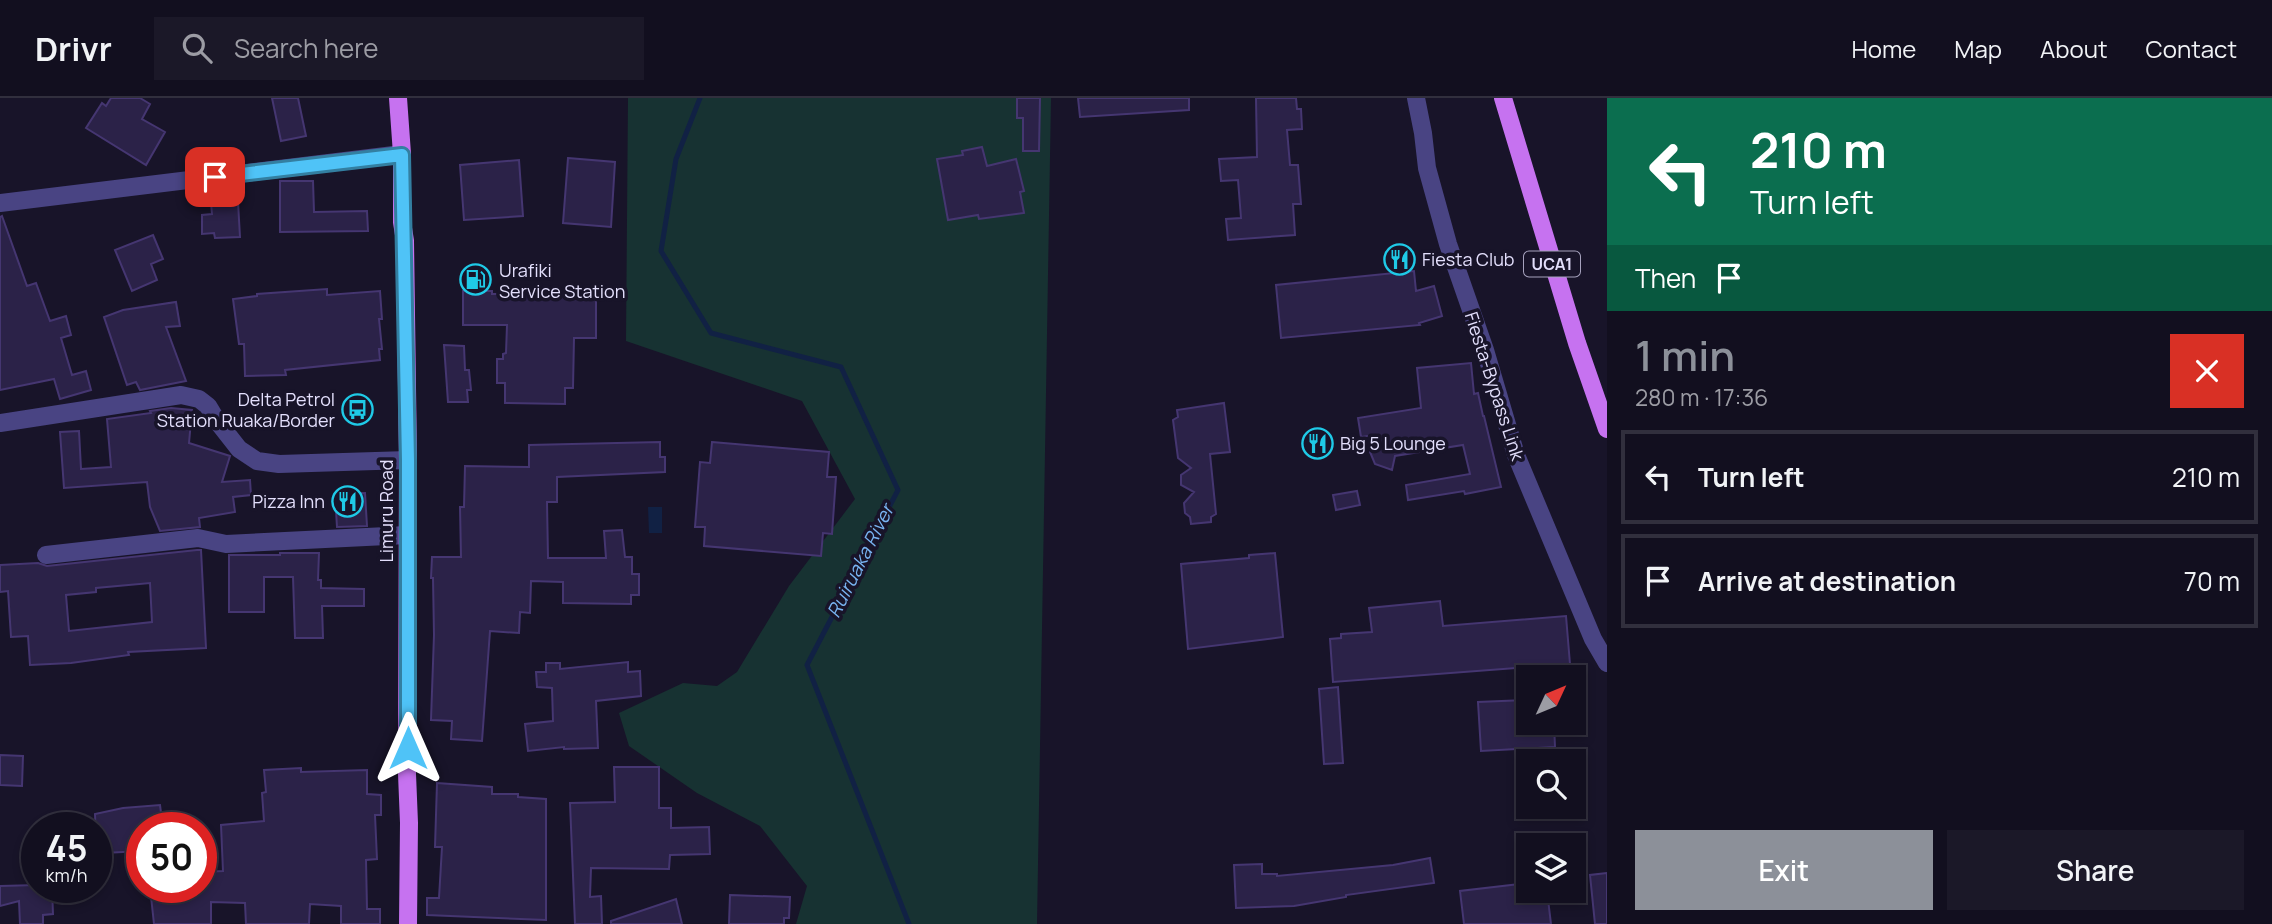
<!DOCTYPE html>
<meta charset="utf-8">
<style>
:root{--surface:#120f1f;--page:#1b1828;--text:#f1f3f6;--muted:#9c9ca4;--line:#312f3d;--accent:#8c9099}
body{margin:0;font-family:Manrope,sans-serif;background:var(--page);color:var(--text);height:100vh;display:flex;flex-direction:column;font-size:26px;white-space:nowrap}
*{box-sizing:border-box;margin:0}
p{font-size:23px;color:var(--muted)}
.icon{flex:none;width:38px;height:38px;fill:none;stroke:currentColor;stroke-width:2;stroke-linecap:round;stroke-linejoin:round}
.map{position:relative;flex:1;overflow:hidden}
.panel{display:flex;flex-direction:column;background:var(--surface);width:665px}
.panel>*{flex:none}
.banner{background:#0b6e4f;color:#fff;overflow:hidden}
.needle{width:46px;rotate:46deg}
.fabs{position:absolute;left:1516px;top:567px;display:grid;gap:14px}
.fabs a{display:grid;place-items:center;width:70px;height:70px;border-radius:0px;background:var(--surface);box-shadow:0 4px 10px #0003,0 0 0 2px var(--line);font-size:35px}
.speed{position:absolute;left:21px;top:714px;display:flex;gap:14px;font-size:35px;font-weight:700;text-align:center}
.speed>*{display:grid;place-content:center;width:91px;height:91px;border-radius:50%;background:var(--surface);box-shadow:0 4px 10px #0003,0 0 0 2px var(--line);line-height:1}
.speed small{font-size:18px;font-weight:400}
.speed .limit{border:10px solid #d22;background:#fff;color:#111}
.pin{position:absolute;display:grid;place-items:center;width:60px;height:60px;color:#fff;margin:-30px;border-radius:14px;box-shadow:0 4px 10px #0006}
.me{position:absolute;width:77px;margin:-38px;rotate:0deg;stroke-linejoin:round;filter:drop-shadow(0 0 5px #0008)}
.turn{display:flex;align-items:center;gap:24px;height:147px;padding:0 28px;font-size:32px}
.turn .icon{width:91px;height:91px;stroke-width:2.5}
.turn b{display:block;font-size:49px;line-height:60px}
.then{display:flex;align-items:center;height:66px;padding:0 28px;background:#0003;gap:14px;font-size:26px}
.round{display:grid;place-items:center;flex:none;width:74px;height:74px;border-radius:0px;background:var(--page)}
.overview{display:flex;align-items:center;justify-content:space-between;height:119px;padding:0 28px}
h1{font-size:42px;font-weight:600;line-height:52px;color:var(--accent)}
.primary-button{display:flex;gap:14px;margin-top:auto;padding:14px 28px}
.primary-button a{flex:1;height:80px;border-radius:0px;background:var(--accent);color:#fff;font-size:28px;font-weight:600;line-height:80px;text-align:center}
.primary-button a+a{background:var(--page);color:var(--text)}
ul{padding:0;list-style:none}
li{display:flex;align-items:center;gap:21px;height:94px;margin:0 14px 10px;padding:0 14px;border:4px solid var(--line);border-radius:0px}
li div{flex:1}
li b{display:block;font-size:26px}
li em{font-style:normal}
header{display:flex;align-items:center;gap:42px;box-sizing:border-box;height:98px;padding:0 35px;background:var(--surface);border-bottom:2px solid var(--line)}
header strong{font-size:33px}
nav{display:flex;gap:38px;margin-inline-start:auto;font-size:24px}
.search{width:490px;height:63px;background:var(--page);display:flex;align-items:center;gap:18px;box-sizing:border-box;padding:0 24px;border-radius:0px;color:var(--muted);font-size:26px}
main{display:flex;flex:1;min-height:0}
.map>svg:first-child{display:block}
</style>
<header>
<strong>Drivr</strong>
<div class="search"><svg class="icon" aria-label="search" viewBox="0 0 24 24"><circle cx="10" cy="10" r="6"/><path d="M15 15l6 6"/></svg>Search here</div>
<nav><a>Home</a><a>Map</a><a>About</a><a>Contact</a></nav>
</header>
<main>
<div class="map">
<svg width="1607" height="826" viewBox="0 0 1607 826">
<rect width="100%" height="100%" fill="#181429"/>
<path fill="#173232" d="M 628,0 L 1051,0 L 1037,826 L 796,826 L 807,788 L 760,728 L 697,695 L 629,648 L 619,615 L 683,585 L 717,588 L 737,574 L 789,488 L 855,401 L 802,303 L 626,243 Z"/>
<path fill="#112144" d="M 648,409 L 662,409 L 662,435 L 649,435 Z"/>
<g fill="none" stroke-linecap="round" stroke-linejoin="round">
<path stroke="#112144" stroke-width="5" d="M 700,0 L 676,61 L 661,153 L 711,235 L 841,269 L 898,392 L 807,567 L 909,826"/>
</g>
<path fill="#2b2248" stroke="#453671" stroke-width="2" fill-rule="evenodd" d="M 111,0 L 140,0 L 150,6 L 142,21 L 165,34 L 146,67 L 86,30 L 102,5 L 106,8 Z
M 272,0 L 298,0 L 306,38 L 281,43 Z
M 1017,0 L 1040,0 L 1039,53 L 1023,53 L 1023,20 L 1017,20 Z
M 1078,0 L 1189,0 L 1189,12 L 1080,19 Z
M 1256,0 L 1296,0 L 1297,11 L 1301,11 L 1302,31 L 1287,32 L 1290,67 L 1298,67 L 1301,106 L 1293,106 L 1295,137 L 1228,142 L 1226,121 L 1241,120 L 1238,82 L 1221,83 L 1219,61 L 1257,59 Z
M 982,49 L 987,68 L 1016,61 L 1024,93 L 1020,94 L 1024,115 L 979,121 L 978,117 L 948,122 L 937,61 L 963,57 L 962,53 Z
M 568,60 L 615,64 L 611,129 L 563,125 Z
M 519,62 L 523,118 L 464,122 L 460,67 Z
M 280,83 L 313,83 L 314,114 L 367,113 L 368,133 L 280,134 Z
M 238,104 L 240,139 L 215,140 L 214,135 L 202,136 L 202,117 L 212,116 L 211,105 Z
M 2,118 L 27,188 L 36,185 L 50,223 L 66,218 L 71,237 L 61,240 L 72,277 L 86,273 L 91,292 L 60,301 L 54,281 L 0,292 L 0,119 Z
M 153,137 L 163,161 L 151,166 L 157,182 L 132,193 L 115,152 Z
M 1414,173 L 1416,193 L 1434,188 L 1442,218 L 1419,225 L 1420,227 L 1281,240 L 1276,187 Z
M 327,191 L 327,197 L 380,193 L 382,221 L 379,221 L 382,251 L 379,251 L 380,262 L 285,272 L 286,277 L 245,278 L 244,246 L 239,246 L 233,201 L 257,198 L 257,196 Z
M 463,193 L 492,193 L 492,196 L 596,194 L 596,240 L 574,240 L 573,290 L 565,290 L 565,306 L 505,305 L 505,285 L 497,285 L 497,261 L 503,261 L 503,256 L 506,255 L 507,227 L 463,227 Z
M 176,204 L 180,228 L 166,229 L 186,283 L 140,292 L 136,284 L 127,287 L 104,219 L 123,212 Z
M 444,247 L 464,248 L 465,272 L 469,272 L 471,292 L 467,292 L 468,304 L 448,304 Z
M 1471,265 L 1474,296 L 1478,295 L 1483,318 L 1484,318 L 1501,389 L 1465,396 L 1464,393 L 1408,402 L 1406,387 L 1470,376 L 1463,347 L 1395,358 L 1392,372 L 1375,366 L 1370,354 L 1376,337 L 1361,339 L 1358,320 L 1421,310 L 1417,270 Z
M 1224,305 L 1230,354 L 1210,356 L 1216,416 L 1211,419 L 1211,424 L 1191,426 L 1190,419 L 1185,415 L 1184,405 L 1194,394 L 1181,387 L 1181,377 L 1191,370 L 1178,360 L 1173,322 L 1178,319 L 1177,312 Z
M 171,310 L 192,312 L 189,345 L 230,358 L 222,384 L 250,382 L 251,397 L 233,399 L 235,414 L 199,420 L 200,429 L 160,433 L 150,409 L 147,384 L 64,390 L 60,334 L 79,333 L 81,371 L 111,369 L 107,321 L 151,315 L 150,313 Z
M 660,344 L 660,359 L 665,359 L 665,374 L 557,379 L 557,404 L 547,404 L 548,460 L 606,460 L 604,433 L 622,432 L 625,459 L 632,459 L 632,476 L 639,476 L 639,497 L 631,497 L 631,506 L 563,505 L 563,484 L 531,483 L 530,515 L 520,514 L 519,535 L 490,533 L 482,643 L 451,641 L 452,623 L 431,622 L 434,537 L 433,480 L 431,480 L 432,459 L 461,459 L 460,409 L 464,409 L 465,368 L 529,369 L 529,347 Z
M 712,344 L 829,354 L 827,379 L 836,379 L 832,436 L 823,435 L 821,458 L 704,448 L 705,429 L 695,429 L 700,364 L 710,365 Z
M 1357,393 L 1360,407 L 1336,412 L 1333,397 Z
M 365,395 L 367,428 L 337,429 L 335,396 Z
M 197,452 L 201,452 L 206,550 L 128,554 L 129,557 L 71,565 L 30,567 L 28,538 L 11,539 L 8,493 L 0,494 L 0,467 L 38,465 L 47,468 ZM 150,485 L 152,524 L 69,533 L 66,497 L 96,494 L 96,490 Z
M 280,455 L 319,455 L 318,482 L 321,482 L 321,490 L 364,491 L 364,508 L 322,508 L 323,540 L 295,540 L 293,479 L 264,479 L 264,514 L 229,514 L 229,457 L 280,457 Z
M 1275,455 L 1283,539 L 1188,551 L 1181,466 L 1249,460 L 1249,457 Z
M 1440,503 L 1443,528 L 1566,518 L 1570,566 L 1333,584 L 1330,541 L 1341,540 L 1341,536 L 1372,534 L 1369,510 Z
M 628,564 L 628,574 L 640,573 L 641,598 L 596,603 L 598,650 L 564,651 L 564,649 L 528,653 L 525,626 L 553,623 L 552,590 L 537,589 L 536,574 L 546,574 L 546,565 L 560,565 L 560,571 Z
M 1338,589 L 1343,665 L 1324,666 L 1319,591 Z
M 1528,602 L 1528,625 L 1554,625 L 1555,649 L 1481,653 L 1478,604 Z
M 0,657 L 23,658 L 22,688 L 0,687 Z
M 614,669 L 659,669 L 659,710 L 671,710 L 671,730 L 709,729 L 710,756 L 670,757 L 669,771 L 591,770 L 590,799 L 601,798 L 602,826 L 575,826 L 570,705 L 615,704 Z
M 301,670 L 301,674 L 367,672 L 367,696 L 381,697 L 381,717 L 375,717 L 377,761 L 366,762 L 367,811 L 380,811 L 380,826 L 341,826 L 341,808 L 310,806 L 309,826 L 246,826 L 245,805 L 211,804 L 211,826 L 154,826 L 150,789 L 201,789 L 201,774 L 223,773 L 221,727 L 264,723 L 262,695 L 266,694 L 264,672 Z
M 437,685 L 492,689 L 492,696 L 518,696 L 518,699 L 546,701 L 546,822 L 427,817 L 427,800 L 439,800 L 442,749 L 435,749 Z
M 160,707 L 163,730 L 142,730 L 142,753 L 104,755 L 103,741 L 96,742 L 95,716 L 123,710 Z
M 1430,760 L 1434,785 L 1346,797 L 1346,799 L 1294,808 L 1236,810 L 1234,767 L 1262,766 L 1262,776 L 1277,776 L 1277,778 L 1393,767 Z
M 1607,775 L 1607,826 L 1595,826 L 1590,777 Z
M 1528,785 L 1528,793 L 1547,793 L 1551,826 L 1464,826 L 1460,793 Z
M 37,787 L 37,789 L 52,789 L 53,816 L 43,817 L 43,826 L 20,826 L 19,803 L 0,808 L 0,788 Z
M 730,797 L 790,799 L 789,820 L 784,820 L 784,826 L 729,826 Z
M 676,801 L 682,826 L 611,826 L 611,823 Z"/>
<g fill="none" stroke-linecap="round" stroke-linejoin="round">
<path stroke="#494483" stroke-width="18" d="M 1416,0 L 1423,35 L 1427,70 L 1448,146 L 1485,252 L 1516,357 L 1593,541 L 1607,565
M 0,105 L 402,56
M 0,325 L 181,297 L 199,301 L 208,308 L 217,323 L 239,351 L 257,363 L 279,366 L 408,362
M 46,457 L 198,440 L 226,446 L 407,437"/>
<path stroke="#c672f0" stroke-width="18" d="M 398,0 L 402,56 L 402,124 L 405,143 L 408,362 L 407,676 L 409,725 L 408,826
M 1503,0 L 1577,245 L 1607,331"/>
</g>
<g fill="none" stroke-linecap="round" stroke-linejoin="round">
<defs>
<path id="route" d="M 215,79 L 402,57 L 408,362 L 408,650"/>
</defs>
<use href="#route" stroke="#337fa1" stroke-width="18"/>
<use href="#route" stroke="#4fc3f7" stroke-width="12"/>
</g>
<defs>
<symbol id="restaurant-ring" viewBox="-11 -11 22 22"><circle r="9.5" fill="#181429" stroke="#1fcae7" stroke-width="1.5"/><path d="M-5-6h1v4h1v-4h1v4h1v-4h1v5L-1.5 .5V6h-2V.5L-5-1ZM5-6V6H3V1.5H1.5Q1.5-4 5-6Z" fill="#1fcae7"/></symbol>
<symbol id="fuel-ring" viewBox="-11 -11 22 22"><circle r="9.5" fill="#181429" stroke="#1fcae7" stroke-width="1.5"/><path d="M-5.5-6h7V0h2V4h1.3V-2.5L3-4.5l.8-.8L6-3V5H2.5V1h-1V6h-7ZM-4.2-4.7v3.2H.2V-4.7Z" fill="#1fcae7"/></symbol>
<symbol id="bus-ring" viewBox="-11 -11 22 22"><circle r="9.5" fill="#181429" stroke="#1fcae7" stroke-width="1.5"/><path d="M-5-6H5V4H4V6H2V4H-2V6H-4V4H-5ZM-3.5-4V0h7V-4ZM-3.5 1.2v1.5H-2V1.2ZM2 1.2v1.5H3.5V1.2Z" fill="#1fcae7"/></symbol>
</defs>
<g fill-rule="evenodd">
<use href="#restaurant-ring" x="1382" y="144" width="35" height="35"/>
<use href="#fuel-ring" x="458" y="164" width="35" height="35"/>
<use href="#bus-ring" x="340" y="294" width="35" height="35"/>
<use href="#restaurant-ring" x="1300" y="328" width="35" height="35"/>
<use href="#restaurant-ring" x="330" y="386" width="35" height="35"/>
</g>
<g text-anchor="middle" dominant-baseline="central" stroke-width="7" stroke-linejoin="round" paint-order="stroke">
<rect fill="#181429" stroke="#a6a2bd" stroke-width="2" x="1524" y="153.5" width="56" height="25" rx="5"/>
<g font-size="16" font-weight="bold" fill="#e3dffc">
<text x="1552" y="166">UCA1</text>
</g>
<g font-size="18" fill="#e3dffc" stroke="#181429" text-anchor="start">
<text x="1422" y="161">Fiesta Club</text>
<text x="499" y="172">Urafiki<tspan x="499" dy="21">Service Station</tspan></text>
<text x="335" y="301" text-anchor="end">Delta Petrol<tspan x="335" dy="21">Station Ruaka/Border</tspan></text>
<text x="1340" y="345">Big 5 Lounge</text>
<text x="325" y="403" text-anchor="end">Pizza Inn</text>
</g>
<g font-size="18" fill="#e3dffc" stroke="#181429">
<text transform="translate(1495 288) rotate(72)">Fiesta-Bypass Link</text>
<text transform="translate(386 413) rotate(-90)">Limuru Road</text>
</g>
<g font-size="19" font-style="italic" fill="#78b3f1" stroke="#181429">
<text transform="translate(860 463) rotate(-63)">Ruiruaka River</text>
</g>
</g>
</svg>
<div class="fabs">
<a><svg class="needle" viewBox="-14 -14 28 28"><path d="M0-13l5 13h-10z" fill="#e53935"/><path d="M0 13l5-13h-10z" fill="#9c9ca4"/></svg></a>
<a><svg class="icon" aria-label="search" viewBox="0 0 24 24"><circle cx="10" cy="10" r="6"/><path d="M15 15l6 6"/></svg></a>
<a><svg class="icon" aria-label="layers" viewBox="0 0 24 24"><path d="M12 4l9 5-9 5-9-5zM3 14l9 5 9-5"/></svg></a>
</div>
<div class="speed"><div>45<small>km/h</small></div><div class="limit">50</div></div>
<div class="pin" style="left:215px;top:79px;background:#d93025"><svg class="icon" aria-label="arrive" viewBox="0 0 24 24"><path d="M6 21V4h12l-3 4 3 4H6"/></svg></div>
<svg class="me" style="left:408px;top:650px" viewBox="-20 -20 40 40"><path d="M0-17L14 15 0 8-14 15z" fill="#4fc3f7" stroke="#fff" stroke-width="4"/></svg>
</div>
<section class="panel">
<div class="banner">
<div class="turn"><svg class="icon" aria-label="left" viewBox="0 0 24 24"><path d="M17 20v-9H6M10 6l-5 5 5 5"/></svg><div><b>210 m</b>Turn left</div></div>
<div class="then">Then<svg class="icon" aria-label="arrive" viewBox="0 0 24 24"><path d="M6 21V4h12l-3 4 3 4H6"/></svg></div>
</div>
<div class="overview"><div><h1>1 min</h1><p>280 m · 17:36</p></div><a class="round" style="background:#d93025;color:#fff"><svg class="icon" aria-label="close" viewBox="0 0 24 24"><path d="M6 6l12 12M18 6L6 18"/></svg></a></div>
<ul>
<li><svg class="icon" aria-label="left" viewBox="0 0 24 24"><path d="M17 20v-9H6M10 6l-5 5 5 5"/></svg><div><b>Turn left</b></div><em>210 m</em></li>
<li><svg class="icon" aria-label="arrive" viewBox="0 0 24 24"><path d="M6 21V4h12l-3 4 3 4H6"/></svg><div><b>Arrive at destination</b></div><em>70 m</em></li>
</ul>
<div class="primary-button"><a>Exit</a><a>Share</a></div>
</section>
</main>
